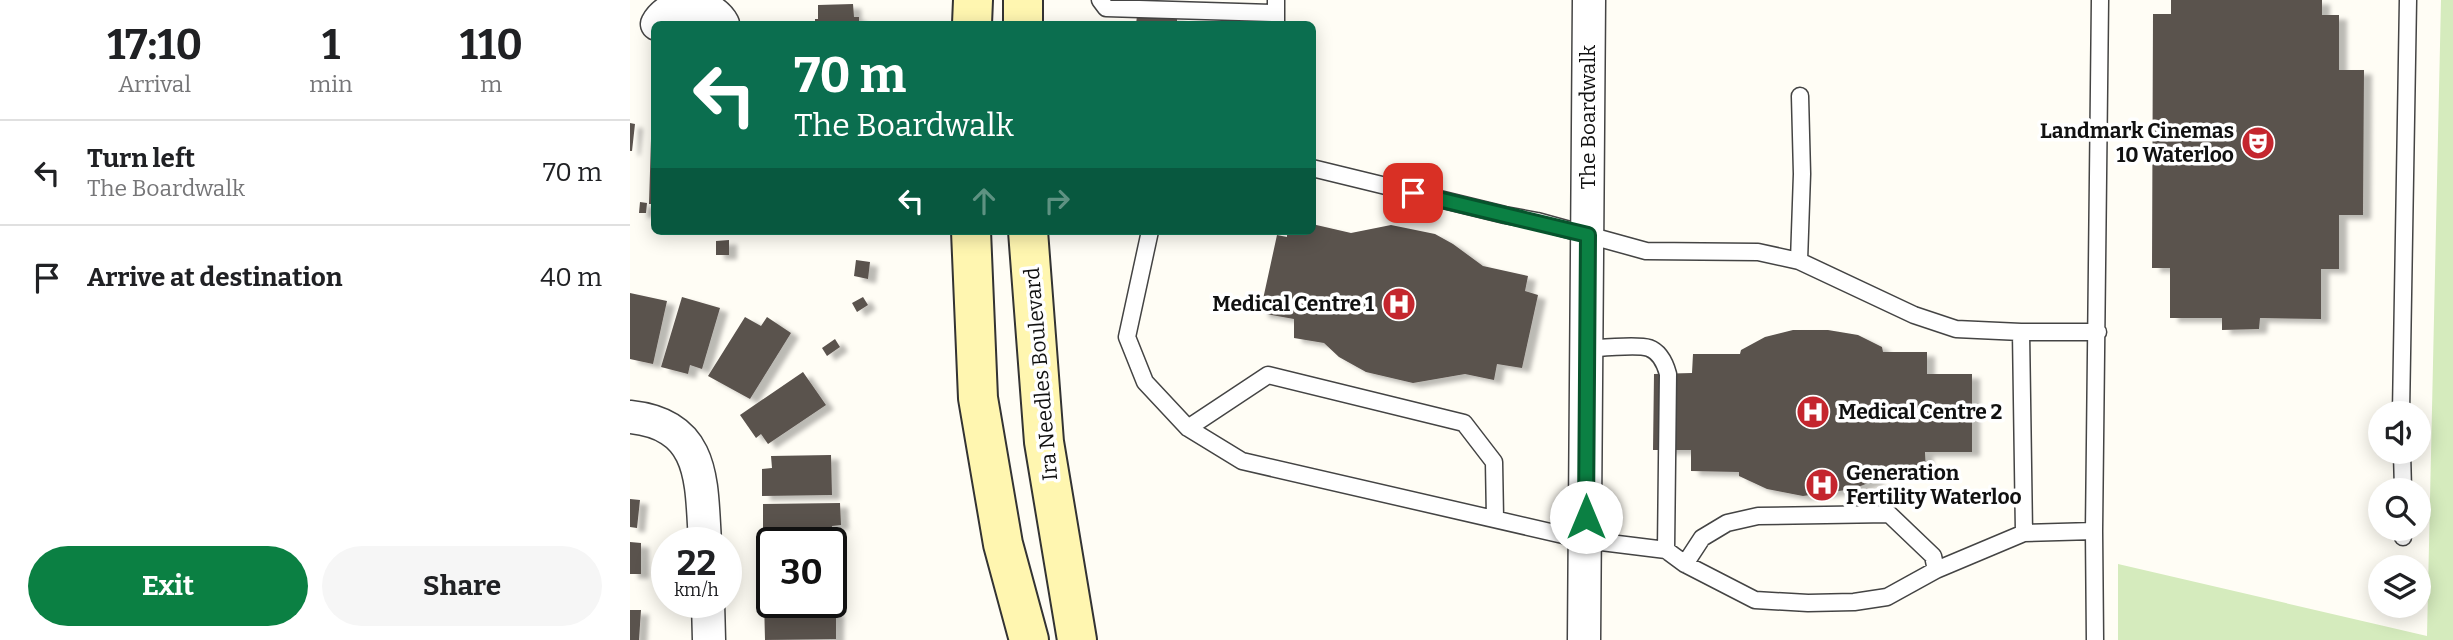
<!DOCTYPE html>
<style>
:root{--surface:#fff;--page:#f6f6f6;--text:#202124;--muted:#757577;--line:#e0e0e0;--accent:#0b8043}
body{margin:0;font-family:Bitter,serif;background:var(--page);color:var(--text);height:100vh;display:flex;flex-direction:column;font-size:26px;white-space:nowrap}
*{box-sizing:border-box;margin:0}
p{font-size:23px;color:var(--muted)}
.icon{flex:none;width:38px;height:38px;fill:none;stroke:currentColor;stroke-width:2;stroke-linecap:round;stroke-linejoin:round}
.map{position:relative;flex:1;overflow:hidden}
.panel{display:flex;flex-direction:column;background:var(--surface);width:630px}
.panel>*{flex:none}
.guide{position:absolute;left:21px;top:21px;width:665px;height:214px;border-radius:10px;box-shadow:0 4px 18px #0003;background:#0b6e4f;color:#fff;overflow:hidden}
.buttons{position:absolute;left:1738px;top:401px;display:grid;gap:14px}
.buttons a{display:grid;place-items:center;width:63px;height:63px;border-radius:50%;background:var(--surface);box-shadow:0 4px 18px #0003;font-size:35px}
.speed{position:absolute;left:21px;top:527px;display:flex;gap:14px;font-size:35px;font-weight:700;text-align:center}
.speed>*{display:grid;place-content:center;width:91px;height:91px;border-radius:50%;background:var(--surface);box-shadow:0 4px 18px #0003;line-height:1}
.speed small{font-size:18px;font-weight:400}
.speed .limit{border:4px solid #111;border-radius:10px;background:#fff;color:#111}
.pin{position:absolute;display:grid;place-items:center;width:60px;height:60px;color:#fff;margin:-30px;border-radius:14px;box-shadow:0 4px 10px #0006}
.me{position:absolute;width:77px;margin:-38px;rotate:0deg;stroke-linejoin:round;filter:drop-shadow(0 0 5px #0008)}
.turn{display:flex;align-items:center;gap:24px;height:147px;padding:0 28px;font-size:32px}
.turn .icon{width:91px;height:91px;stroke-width:2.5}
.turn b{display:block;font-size:49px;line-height:60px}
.lanes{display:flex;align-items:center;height:66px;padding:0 28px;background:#0003;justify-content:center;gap:35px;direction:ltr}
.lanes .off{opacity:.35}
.eta{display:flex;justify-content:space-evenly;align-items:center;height:119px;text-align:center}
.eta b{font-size:42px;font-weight:700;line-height:49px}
.primary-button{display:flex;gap:14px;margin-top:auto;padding:14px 28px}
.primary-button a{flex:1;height:80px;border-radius:42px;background:var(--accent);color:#fff;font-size:28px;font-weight:700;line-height:80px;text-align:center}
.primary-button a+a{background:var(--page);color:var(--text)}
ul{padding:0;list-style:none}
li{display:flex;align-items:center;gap:21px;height:105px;padding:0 28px;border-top:2px solid var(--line)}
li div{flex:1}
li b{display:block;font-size:26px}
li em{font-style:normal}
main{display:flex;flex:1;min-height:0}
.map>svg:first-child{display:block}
</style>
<main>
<section class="panel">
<div class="eta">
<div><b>17:10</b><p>Arrival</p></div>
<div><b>1</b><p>min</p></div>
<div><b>110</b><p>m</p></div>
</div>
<ul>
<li><svg class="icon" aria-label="left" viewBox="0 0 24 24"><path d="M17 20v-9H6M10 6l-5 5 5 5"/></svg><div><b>Turn left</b><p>The Boardwalk</p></div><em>70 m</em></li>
<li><svg class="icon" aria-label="arrive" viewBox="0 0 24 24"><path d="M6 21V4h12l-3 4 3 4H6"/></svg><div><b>Arrive at destination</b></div><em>40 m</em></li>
</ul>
<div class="primary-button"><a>Exit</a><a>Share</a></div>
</section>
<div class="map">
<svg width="1823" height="640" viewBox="0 0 1823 640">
<defs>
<filter id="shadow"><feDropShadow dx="8" dy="4.5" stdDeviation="2" flood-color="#0004"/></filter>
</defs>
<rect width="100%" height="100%" fill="#fffdf5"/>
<path fill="#d5ebbd" d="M 1811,0 L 1823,0 L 1823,640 L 1488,640 L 1488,564 L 1797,636 Z"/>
<path fill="#5a524d" filter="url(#shadow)" d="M 1541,0 L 1692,0 L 1692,15 L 1709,15 L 1709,70 L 1734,70 L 1733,215 L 1709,215 L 1709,269 L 1691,269 L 1691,319 L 1630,318 L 1629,329 L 1592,330 L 1592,318 L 1540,318 L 1540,268 L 1522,268 L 1523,14 L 1541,14 Z
M 223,4 L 224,17 L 229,17 L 229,24 L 185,24 L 185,19 L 188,19 L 188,5 Z
M 507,16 L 547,17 L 547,24 L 506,24 Z
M 0,123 L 5,124 L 2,151 L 0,151 Z
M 21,139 L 24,139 L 24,204 L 19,204 Z
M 10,202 L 17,203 L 16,213 L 9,213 Z
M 682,224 L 721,233 L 761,225 L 805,234 L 823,244 L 853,266 L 898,276 L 895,291 L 908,295 L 892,368 L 867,364 L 864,380 L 835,374 L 783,383 L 736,372 L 709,357 L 694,343 L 664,338 L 664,319 L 630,313 L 647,235 L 657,237 L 657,231 L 682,231 Z
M 99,240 L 99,255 L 86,255 L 86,241 Z
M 226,260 L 240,262 L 238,279 L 224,276 Z
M 0,293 L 37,301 L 23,364 L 0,359 Z
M 52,297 L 90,308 L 72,369 L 60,365 L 58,374 L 31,367 Z
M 233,297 L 238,305 L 227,312 L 222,303 Z
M 115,317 L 131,326 L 137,317 L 161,333 L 120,399 L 78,376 Z
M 1163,330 L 1198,330 L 1228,335 L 1252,347 L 1253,352 L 1297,352 L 1297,374 L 1342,374 L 1342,452 L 1295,452 L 1296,472 L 1247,473 L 1246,480 L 1223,489 L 1173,496 L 1137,489 L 1109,476 L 1109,472 L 1061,471 L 1061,450 L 1023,450 L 1024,374 L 1062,373 L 1063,354 L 1110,354 L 1111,350 L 1135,337 Z
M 205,339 L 210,347 L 197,356 L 192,348 Z
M 173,372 L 196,405 L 138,444 L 131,434 L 126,438 L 110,415 Z
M 201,455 L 202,495 L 132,496 L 132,469 L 142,468 L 141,456 Z
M 0,499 L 10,500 L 7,528 L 0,527 Z
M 210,503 L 211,525 L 202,526 L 202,542 L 141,542 L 140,533 L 133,533 L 133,504 Z
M 0,542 L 11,543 L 11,574 L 0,574 Z
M 134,562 L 142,562 L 142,593 L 135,593 Z
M 134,600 L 202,602 L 202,611 L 206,611 L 206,639 L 135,640 Z
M 0,610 L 11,610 L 9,640 L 0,640 Z"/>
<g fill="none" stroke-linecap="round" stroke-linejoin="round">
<defs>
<path id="service" d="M 470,0 L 476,8 L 646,13
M 646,24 L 646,0
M 682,168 L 875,215 L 907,221 L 1016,251 L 1128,252 L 1169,261 L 1284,315 L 1326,329 L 1391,332 L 1468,332
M 520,231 L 497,337 L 515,382 L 558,428 L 612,461 L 955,540 L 1036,550 L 1055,564 L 1125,600 L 1178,603 L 1224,602 L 1257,597 L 1306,570 L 1394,533 L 1464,531
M 1169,261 L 1172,174 L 1170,96
M 1391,332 L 1394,533
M 957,349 C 971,348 1007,344 1019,348 C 1030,352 1035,363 1038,374 L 1036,550
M 1771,413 L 1778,0
M 558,428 L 638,375 L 834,423 L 864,462 L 865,518
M 1772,452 L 1773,490
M 1773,528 L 1773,537
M 1055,564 L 1072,538 L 1097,523 L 1128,516 L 1259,514 L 1303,556 L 1306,570
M 1465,640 L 1464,531 L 1470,0"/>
<path id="minor" d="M 27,24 C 40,0 80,0 93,24
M 0,417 C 76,425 71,482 75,542
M 78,602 L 79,640
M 954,640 L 959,0"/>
<path id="secondary" d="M 393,0 L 393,24
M 342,24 L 343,0
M 341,231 L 348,398 L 373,544 L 399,640
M 398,231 L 414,442 L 447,640"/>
</defs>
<use href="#service" stroke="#444" stroke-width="19"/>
<use href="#minor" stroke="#444" stroke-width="35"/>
<use href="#secondary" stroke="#333" stroke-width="42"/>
<use href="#service" stroke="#fff" stroke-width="16"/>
<use href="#minor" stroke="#fff" stroke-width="32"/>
<use href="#secondary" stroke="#fff6b0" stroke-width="38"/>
</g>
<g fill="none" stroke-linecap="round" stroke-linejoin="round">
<defs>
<path id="route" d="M 783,193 L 958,235 L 956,517"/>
</defs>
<use href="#route" stroke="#07532c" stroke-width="18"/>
<use href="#route" stroke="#0b8043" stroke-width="12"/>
</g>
<defs>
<symbol id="theatre-disc" viewBox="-11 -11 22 22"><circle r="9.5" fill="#c4262e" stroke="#fff"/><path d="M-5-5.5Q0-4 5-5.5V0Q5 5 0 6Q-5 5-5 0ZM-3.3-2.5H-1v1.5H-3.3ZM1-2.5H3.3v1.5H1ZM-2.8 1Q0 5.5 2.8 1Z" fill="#fff"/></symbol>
<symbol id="hospital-disc" viewBox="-11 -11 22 22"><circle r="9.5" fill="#c4262e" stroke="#fff"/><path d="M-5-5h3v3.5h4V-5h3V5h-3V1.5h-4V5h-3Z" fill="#fff"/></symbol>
</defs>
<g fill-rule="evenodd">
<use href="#theatre-disc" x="1609" y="124" width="38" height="38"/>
<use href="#hospital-disc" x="750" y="285" width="38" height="38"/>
<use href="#hospital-disc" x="1164" y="393" width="38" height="38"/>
<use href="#hospital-disc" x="1173" y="466" width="38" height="38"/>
</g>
<g text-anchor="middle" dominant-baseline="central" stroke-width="7" stroke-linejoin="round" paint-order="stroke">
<g font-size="21" fill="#111" stroke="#fff">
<text transform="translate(958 117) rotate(-90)">The Boardwalk</text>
<text transform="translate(411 374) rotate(-95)">Ira Needles Boulevard</text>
</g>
<g font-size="21" font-weight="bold" fill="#111" stroke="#fff" text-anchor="end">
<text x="1604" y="131">Landmark Cinemas<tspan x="1604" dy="24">10 Waterloo</tspan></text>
<text x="744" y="304">Medical Centre 1</text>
<text x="1208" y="412" text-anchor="start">Medical Centre 2</text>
<text x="1216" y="473" text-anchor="start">Generation<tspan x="1216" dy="24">Fertility Waterloo</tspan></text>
</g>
</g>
</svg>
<div class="buttons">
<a><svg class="icon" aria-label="sound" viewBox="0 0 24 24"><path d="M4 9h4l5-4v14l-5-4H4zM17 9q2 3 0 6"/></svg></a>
<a><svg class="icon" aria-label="search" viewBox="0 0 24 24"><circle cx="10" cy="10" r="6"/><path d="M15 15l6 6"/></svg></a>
<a><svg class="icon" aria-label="layers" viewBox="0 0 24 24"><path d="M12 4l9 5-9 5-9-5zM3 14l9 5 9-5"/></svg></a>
</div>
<div class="speed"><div>22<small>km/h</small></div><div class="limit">30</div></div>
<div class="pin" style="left:783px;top:193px;background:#d93025"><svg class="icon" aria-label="arrive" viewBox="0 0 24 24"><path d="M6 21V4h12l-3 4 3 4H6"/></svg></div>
<svg class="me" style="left:956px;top:517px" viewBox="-20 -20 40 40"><circle r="19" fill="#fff"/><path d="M0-13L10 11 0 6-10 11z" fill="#0b8043"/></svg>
<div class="guide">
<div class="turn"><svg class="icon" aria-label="left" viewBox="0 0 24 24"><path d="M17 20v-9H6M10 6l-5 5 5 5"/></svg><div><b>70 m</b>The Boardwalk</div></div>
<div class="lanes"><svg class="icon" aria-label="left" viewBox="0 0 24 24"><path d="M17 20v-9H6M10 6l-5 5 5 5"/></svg><svg class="icon off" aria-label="ahead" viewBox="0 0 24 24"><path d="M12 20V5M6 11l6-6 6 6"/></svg><svg class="icon off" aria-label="right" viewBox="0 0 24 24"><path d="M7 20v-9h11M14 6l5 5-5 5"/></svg></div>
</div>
</div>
</main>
